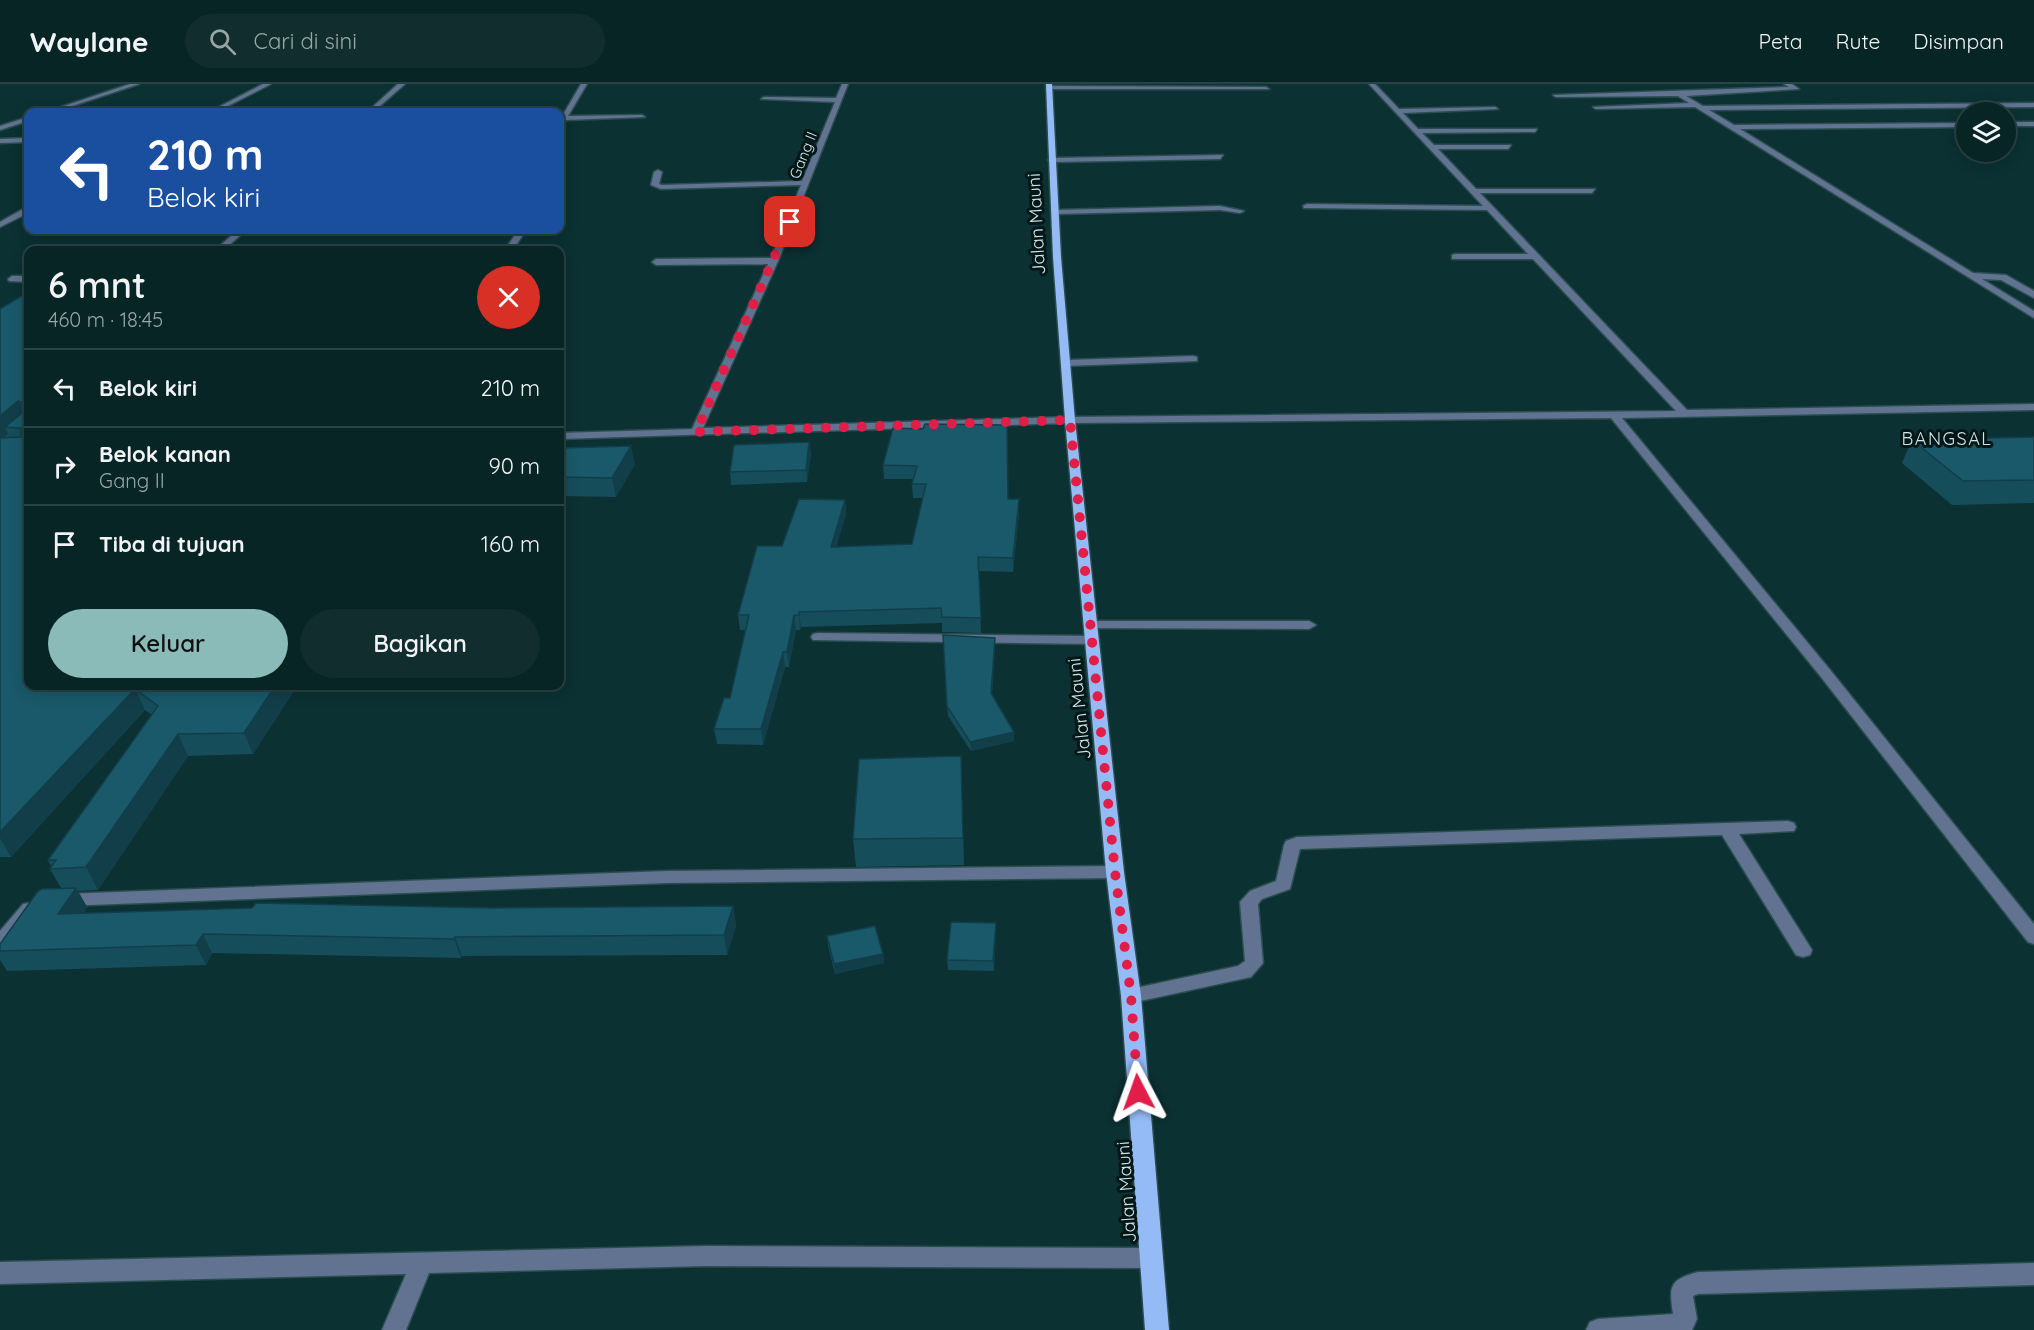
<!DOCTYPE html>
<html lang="id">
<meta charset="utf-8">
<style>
:root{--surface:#082526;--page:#112d2e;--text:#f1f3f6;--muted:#98a5a7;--line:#294243;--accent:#8bbbb9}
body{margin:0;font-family:Quicksand,sans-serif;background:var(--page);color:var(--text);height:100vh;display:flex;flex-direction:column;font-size:22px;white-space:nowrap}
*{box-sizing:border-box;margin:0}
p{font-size:20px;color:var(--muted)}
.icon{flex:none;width:33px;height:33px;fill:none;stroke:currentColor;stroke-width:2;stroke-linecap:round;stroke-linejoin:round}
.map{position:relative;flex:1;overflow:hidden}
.drawer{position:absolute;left:24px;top:162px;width:540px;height:444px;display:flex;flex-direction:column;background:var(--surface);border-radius:12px;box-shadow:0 3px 15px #0003,0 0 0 2px var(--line)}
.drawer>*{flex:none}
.banner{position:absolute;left:24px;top:24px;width:540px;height:126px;border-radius:12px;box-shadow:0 3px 15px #0003,0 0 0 2px var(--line);background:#1a4fa0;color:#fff;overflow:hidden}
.buttons{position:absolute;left:1956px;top:18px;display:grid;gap:12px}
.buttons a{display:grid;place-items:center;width:60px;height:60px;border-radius:50%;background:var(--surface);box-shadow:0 3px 15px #0003,0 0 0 2px var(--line);font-size:30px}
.pin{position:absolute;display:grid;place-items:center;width:51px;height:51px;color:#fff;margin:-26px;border-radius:12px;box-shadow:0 3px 9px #0006}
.me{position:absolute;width:66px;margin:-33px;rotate:356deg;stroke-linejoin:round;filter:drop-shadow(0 0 4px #0008)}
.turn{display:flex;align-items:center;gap:21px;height:126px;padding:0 24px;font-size:27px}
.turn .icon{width:78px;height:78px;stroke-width:2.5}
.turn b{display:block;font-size:42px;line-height:51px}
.round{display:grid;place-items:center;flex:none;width:63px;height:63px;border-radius:32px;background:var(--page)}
.summary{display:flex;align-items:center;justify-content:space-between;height:102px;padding:0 24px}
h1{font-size:36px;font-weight:600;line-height:45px}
.cta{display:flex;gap:12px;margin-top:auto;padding:12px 24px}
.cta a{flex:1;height:69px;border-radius:36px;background:var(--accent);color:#111;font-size:24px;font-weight:600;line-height:69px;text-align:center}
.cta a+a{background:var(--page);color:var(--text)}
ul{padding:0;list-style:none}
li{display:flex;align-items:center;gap:18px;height:78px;padding:0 24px;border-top:2px solid var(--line)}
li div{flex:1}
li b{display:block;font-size:22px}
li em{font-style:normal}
header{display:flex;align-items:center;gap:36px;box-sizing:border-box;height:84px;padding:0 30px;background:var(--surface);border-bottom:2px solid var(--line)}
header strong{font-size:28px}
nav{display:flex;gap:33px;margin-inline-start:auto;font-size:21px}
.search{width:420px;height:54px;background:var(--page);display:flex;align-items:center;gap:15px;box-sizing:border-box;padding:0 21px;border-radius:33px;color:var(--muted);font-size:22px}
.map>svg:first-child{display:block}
</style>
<header>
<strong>Waylane</strong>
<div class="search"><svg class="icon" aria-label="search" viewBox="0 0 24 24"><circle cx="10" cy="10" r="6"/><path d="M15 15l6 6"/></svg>Cari di sini</div>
<nav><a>Peta</a><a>Rute</a><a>Disimpan</a></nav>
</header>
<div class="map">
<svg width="2034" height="1246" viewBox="0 0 2034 1246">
<rect width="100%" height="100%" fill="#0b3133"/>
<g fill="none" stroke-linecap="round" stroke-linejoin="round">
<defs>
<path id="minor" d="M 130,0 L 139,0 L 54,28 L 46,28 Z
M 263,0 L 271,0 L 216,28 L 209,28 Z
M 398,0 L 405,0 L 373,28 L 367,28 Z
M 581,0 L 587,0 L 568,32 L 642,31 L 645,33 L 566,36 L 563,40 L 560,41 L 560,36 Z
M 842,0 L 848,0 L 778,177 L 703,344 L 1070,333 L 1676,327 L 1533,175 L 1452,175 L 1452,171 L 1455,170 L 1528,170 L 1487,126 L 1304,124 L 1303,122 L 1307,120 L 1483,122 L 1369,0 L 1375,0 L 1399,25 L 1495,23 L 1498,25 L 1403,29 L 1418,45 L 1537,45 L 1535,48 L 1422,49 L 1434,61 L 1511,61 L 1508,65 L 1438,65 L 1476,105 L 1595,105 L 1592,109 L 1480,109 L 1687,326 L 2034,320 L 2034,326 L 1622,334 L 1831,587 L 2034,840 L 2034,860 L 2028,858 L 1821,593 L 1611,334 L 1070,339 L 560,355 L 560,349 L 692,345 L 768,180 L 656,181 L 652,178 L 656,175 L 771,174 L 801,101 L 661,105 L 651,101 L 654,88 L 658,86 L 662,88 L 659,100 L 662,101 L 802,97 L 835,18 L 761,15 L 764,13 L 836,14 Z
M 1784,0 L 1792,0 L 1799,5 L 1686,12 L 1703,22 L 2034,19 L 2034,23 L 1709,26 L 1734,41 L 1966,39 L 1966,43 L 1740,45 L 1973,189 L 2006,191 L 2034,207 L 2034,214 L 2001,196 L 1982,195 L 2034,227 L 2034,234 L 1695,23 L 1596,25 L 1593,23 L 1689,19 L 1678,12 L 1556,13 L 1553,11 L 1789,3 Z
M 1049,2 L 1266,3 L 1269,5 L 1047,5 Z
M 28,33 L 28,37 L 0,46 L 0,42 Z
M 2006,38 L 2034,38 L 2034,42 L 2006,42 Z
M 28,54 L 28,58 L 0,59 L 0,55 Z
M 1223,71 L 1220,75 L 1052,78 L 1048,76 L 1052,74 Z
M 1220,122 L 1244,127 L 1240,129 L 1220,126 L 1056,130 L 1052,128 L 1056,126 Z
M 25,124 L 28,124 L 28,129 L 0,143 L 0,138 Z
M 238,146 L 246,146 L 224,166 L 215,166 Z
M 518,146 L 526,146 L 513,166 L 505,166 Z
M 12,192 L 28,192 L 28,198 L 9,197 L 8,195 Z
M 1193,272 L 1197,273 L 1197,277 L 1066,282 L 1061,279 L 1066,276 Z
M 1091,537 L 1309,537 L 1316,541 L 1309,545 L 1086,544 L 1084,541 L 1086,538 Z
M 818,549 L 1092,552 L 1099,556 L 1092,560 L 813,556 L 811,553 L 813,550 Z
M 1788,737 L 1794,739 L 1796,743 L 1794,747 L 1739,750 L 1812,866 L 1810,871 L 1803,873 L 1796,871 L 1722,751 L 1300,765 L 1290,805 L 1262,815 L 1258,820 L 1263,879 L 1251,893 L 1131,919 L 1124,917 L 1121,912 L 1124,907 L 1131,905 L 1238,882 L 1245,877 L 1240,818 L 1250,807 L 1276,797 L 1284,761 L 1286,757 L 1297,753 Z
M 1115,782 L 1121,784 L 1124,788 L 1121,792 L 1115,794 L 667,799 L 63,822 L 57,820 L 54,816 L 57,812 L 63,810 L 667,787 Z
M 29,819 L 35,820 L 38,825 L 35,830 L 6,864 L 0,866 L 0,847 L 23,820 Z
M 706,1162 L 1150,1164 L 1158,1167 L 1161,1174 L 1158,1181 L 1150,1184 L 706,1182 L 429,1189 L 406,1246 L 382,1246 L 406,1190 L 0,1200 L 0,1178 Z
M 2034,1179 L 2034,1201 L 1698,1210 L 1693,1212 L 1697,1235 L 1692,1246 L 1586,1246 L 1590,1238 L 1598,1235 L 1673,1230 C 1669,1202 1669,1196 1698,1188 Z"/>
<path id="major" d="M 1046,0 L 1052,0 L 1061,173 L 1075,336 L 1124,788 L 1141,912 L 1169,1246 L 1145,1246 L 1121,912 L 1106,788 L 1065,336 L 1053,173 Z"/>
</defs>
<use href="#minor" stroke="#2a4e50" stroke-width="3"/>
<use href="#major" stroke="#2a4e50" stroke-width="3"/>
<use href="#minor" fill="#617390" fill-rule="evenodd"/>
<use href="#major" fill="#95bbf7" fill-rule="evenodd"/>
</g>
<path fill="#164d5b" d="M 23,211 L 28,602 L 297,602 L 253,670 L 188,672 L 98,806 L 78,807 L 87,823 L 83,830 L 492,824 L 733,822 L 736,842 L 727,871 L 462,872 L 461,874 L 212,869 L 206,881 L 7,887 L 0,876 L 0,860 L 61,804 L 50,785 L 51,782 L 48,776 L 152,631 L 145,626 L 11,773 L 0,773 L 0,225 Z
M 893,344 L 1008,415 L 1019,415 L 1019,429 L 1013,488 L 979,487 L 981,549 L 942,548 L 942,539 L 801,543 L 800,546 L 796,546 L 789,583 L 785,583 L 763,661 L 717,660 L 714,645 L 730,614 L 745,546 L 740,546 L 738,531 L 782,462 L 845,416 L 846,430 L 836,463 L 912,460 L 923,414 L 913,414 L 912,400 L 914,395 L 884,395 L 883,381 Z
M 2034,353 L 2034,419 L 1952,421 L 1902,379 L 1912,356 Z
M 809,358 L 811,370 L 807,398 L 731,401 L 730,388 Z
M 560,364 L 635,380 L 616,413 L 563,412 L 560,418 Z
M 943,551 L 995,563 L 992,610 L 1014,657 L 971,667 L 948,632 Z
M 961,672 L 964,781 L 856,783 L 853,755 Z
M 996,839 L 994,887 L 948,886 L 947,876 Z
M 827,852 L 883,870 L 884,879 L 835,890 L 828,862 Z"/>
<path fill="#123e4a" d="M 18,317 L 27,335 L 5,343 L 8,350 L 0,357 L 0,332 Z
M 809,358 L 811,370 L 807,398 L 806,386 Z
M 631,362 L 635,380 L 616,413 L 612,394 Z
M 560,394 L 563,412 L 560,418 Z
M 1019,415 L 1019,429 L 1013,488 L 1013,474 Z
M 845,416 L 846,430 L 832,477 L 831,463 Z
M 799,528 L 801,543 L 800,546 L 799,531 Z
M 794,531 L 796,546 L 789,583 L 787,568 Z
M 783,568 L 785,583 L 763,661 L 761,645 Z
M 275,602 L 297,602 L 253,670 L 244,649 Z
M 135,605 L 145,626 L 11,773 L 0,754 L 0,748 Z
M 1014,648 L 1014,657 L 971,667 L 970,658 Z
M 178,650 L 188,672 L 98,806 L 86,783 Z
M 76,804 L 87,823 L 69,850 L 58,830 Z
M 733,822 L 736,842 L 727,871 L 724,851 Z
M 996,839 L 996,849 L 994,887 L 993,877 Z
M 203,850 L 212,869 L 206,881 L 196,861 Z
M 455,853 L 462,872 L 461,874 L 454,855 Z
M 883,870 L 884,879 L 835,890 L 834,880 Z"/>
<path fill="#19596a" stroke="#123e4a" stroke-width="1.5" d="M 23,211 L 28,211 L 28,602 L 275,602 L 244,649 L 178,650 L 86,783 L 50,785 L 56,776 L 48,776 L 158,622 L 135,605 L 0,748 L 0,354 L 21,353 L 21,344 L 5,343 L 21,330 L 21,318 L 18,317 L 0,332 L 0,225 Z
M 925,340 L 1007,341 L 1008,415 L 1019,415 L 1013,474 L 978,473 L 981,534 L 942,533 L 941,524 L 799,528 L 799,531 L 794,531 L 787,568 L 783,568 L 761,645 L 714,645 L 724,614 L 730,614 L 749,531 L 738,531 L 757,462 L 782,462 L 799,415 L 845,416 L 831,463 L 912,460 L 926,400 L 912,400 L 917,382 L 883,381 L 893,344 L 923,345 Z
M 2034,353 L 2034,396 L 1963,397 L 1912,356 Z
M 809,358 L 806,386 L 730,388 L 734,361 Z
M 631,362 L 612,394 L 560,393 L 560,364 Z
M 943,551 L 995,554 L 991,609 L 1014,648 L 970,658 L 947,622 Z
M 961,672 L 963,754 L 853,755 L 859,675 Z
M 76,804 L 58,830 L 252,824 L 256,819 L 492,824 L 733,822 L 724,851 L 455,853 L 454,855 L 203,850 L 196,861 L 0,867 L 0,860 L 38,807 L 42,805 Z
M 951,838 L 996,839 L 993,877 L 947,876 Z
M 875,842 L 883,870 L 834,880 L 827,852 Z"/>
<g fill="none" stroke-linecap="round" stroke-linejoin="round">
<path stroke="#e11d48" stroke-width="10" stroke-dasharray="0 18" d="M 790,138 L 696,348 L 1070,336 L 1115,788 L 1131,912 L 1138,1008"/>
</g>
<g text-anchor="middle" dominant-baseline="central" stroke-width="6" stroke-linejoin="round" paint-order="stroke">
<g font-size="15" fill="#cde6e7" stroke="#041718">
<text transform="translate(803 71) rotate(-68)">Gang II</text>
</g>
<g font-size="18" fill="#cde6e7" stroke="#041718">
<text transform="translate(1036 140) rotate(-93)">Jalan Mauni</text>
<text transform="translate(1079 625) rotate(-96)">Jalan Mauni</text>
<text transform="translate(1126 1108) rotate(-94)">Jalan Mauni</text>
</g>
<g font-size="18" letter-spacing="1.5" fill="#cde6e7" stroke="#041718">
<text x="1947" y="354">BANGSAL</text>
</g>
</g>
</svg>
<div class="buttons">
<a><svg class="icon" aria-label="layers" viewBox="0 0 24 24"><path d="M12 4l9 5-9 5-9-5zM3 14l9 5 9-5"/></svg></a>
</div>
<div class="pin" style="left:790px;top:138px;background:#d93025"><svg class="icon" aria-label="arrive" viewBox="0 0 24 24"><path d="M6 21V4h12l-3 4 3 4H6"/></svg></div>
<svg class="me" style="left:1138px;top:1008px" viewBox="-20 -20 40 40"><path d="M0-17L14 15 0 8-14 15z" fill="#e11d48" stroke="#fff" stroke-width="4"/></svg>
<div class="banner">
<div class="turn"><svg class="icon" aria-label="left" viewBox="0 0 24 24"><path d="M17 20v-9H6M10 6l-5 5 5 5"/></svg><div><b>210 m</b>Belok kiri</div></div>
</div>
<section class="drawer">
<div class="summary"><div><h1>6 mnt</h1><p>460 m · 18:45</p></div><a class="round" style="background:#d93025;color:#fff"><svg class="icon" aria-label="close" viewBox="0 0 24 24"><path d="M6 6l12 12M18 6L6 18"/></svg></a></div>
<ul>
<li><svg class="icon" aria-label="left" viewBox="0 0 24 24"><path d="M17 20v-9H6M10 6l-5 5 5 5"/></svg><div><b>Belok kiri</b></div><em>210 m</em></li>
<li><svg class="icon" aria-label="right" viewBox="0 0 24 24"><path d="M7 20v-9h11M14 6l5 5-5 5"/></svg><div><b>Belok kanan</b><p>Gang II</p></div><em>90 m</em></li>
<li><svg class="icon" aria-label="arrive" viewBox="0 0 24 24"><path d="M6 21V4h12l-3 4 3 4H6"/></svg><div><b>Tiba di tujuan</b></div><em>160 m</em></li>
</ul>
<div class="cta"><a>Keluar</a><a>Bagikan</a></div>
</section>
</div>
